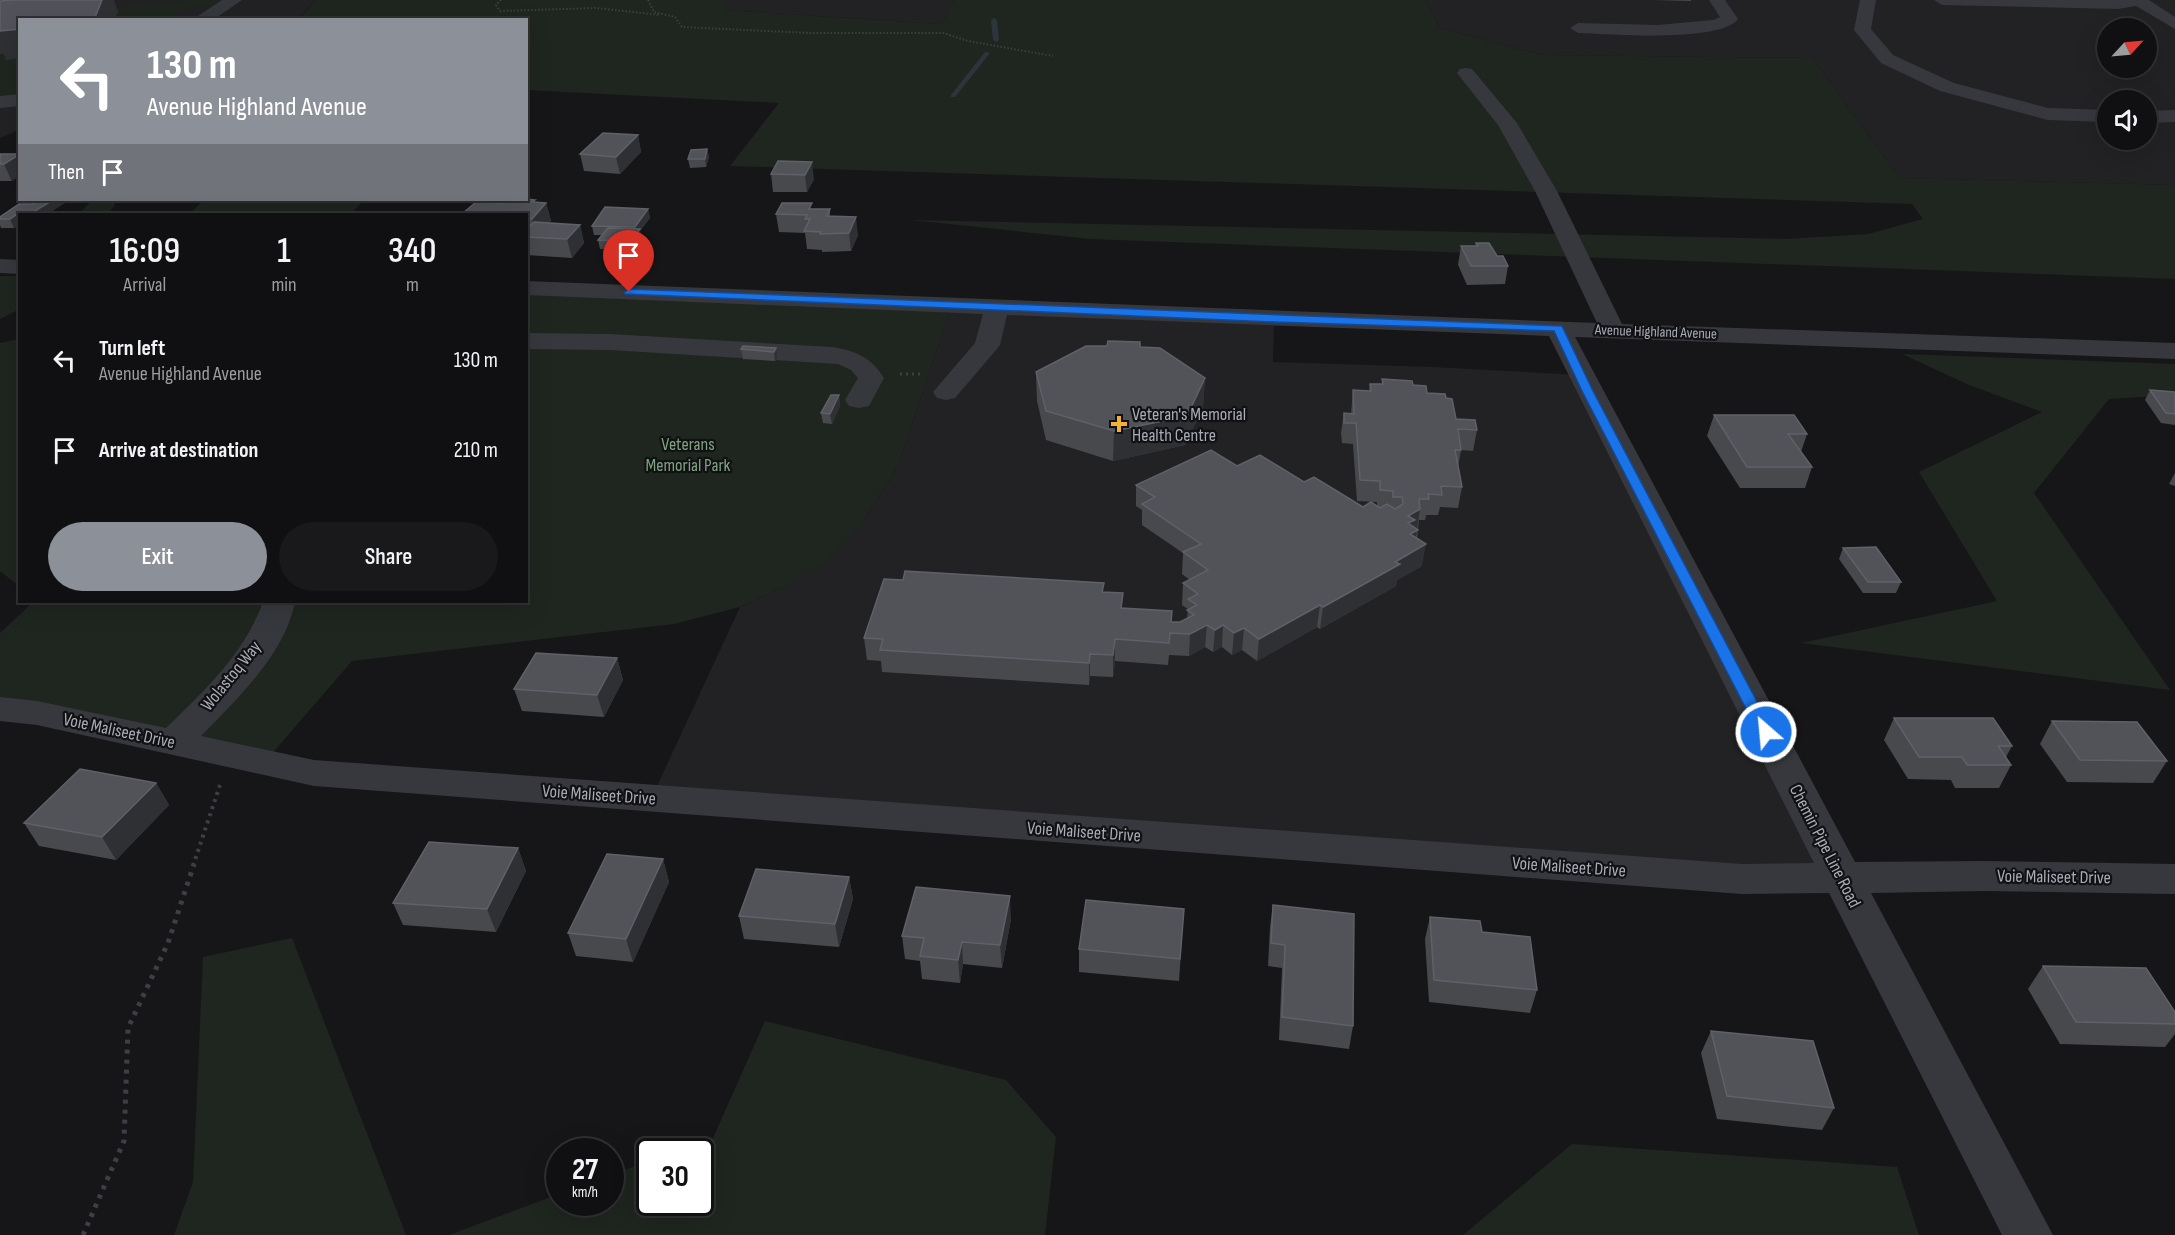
<!DOCTYPE html>
<style>
:root{--surface:#101012;--page:#19191b;--text:#f1f3f6;--muted:#9c9d9f;--line:#303032;--accent:#8c9099}
body{margin:0;font-family:"Sofia Sans Condensed",sans-serif;background:var(--page);color:var(--text);height:100vh;display:flex;flex-direction:column;font-size:22px;white-space:nowrap}
*{box-sizing:border-box;margin:0}
p{font-size:20px;color:var(--muted)}
.icon{flex:none;width:33px;height:33px;fill:none;stroke:currentColor;stroke-width:2;stroke-linecap:round;stroke-linejoin:round}
.map{position:relative;flex:1;overflow:hidden}
.drawer{position:absolute;left:18px;top:213px;width:510px;height:390px;display:flex;flex-direction:column;background:var(--surface);border-radius:0px;box-shadow:0 6px 24px #0002,0 0 0 2px var(--line)}
.drawer>*{flex:none}
.guide{position:absolute;left:18px;top:18px;width:510px;height:183px;border-radius:0px;box-shadow:0 6px 24px #0002,0 0 0 2px var(--line);background:#8c9099;color:#fff;overflow:hidden}
.needle{width:39px;rotate:64deg}
.fabs{position:absolute;left:2097px;top:18px;display:grid;gap:12px}
.fabs a{display:grid;place-items:center;width:60px;height:60px;border-radius:50%;background:var(--surface);box-shadow:0 6px 24px #0002,0 0 0 2px var(--line);font-size:30px}
.speed{position:absolute;left:546px;top:1138px;display:flex;gap:12px;font-size:30px;font-weight:700;text-align:center}
.speed>*{display:grid;place-content:center;width:78px;height:78px;border-radius:50%;background:var(--surface);box-shadow:0 6px 24px #0002,0 0 0 2px var(--line);line-height:1}
.speed small{font-size:15px;font-weight:400}
.speed .limit{border:3px solid #111;border-radius:9px;background:#fff;color:#111}
.pin{position:absolute;display:grid;place-items:center;width:51px;height:51px;color:#fff;margin:-62px -26px;border-radius:50% 50% 50% 0;rotate:-45deg;box-shadow:0 0 6px #0007}
.pin .icon{rotate:45deg}
.me{position:absolute;width:66px;margin:-33px;rotate:333deg;stroke-linejoin:round;filter:drop-shadow(0 0 4px #0008)}
.turn{display:flex;align-items:center;gap:21px;height:126px;padding:0 30px;font-size:27px}
.turn .icon{width:78px;height:78px;stroke-width:2.5}
.turn b{display:block;font-size:42px;line-height:51px}
.then{display:flex;align-items:center;height:57px;padding:0 30px;background:#0003;gap:12px;font-size:22px}
.eta{display:flex;justify-content:space-evenly;align-items:center;height:102px;text-align:center}
.eta b{font-size:36px;font-weight:600;line-height:42px}
.action{display:flex;gap:12px;margin-top:auto;padding:12px 30px}
.action a{flex:1;height:69px;border-radius:36px;background:var(--accent);color:#fff;font-size:24px;font-weight:600;line-height:69px;text-align:center}
.action a+a{background:var(--page);color:var(--text)}
ul{padding:0;list-style:none}
li{display:flex;align-items:center;gap:18px;height:90px;padding:0 30px}
li div{flex:1}
li b{display:block;font-size:22px}
li em{font-style:normal}
.map>svg:first-child{display:block}
</style>
<div class="map">
<svg width="2175" height="1235" viewBox="0 0 2175 1235">
<rect width="100%" height="100%" fill="#161618"/>
<path fill="#222225" fill-rule="evenodd" d="M 0,0 L 316,0 L 298,19 L 20,20 L 19,130 L 0,138 Z
M 728,0 L 954,0 L 942,24 L 723,10 Z
M 1425,0 L 2175,0 L 2175,185 L 1900,178 L 1812,58 L 1542,55 L 1440,28 ZM 2108,28 L 2146,28 L 2146,68 L 2108,68 ZM 2108,100 L 2146,100 L 2146,140 L 2108,140 Z
M 952,305 L 1274,319 L 1273,362 L 1433,367 L 1580,375 L 1842,878 L 651,799 L 740,607 L 787,585 L 865,518 L 898,466 Z"/>
<path fill="#1e261f" d="M 190,0 L 224,0 L 208,7 L 194,6 L 170,19 L 115,19 L 76,11 Z
M 316,0 L 728,0 L 724,10 L 942,24 L 954,0 L 1425,0 L 1440,28 L 1542,55 L 1812,58 L 1900,178 L 2175,185 L 2175,279 L 1090,239 L 911,220 L 1786,239 L 1868,234 L 1923,219 L 1912,204 L 730,166 L 779,103 L 527,90 L 526,20 L 298,20 Z
M 0,54 L 8,54 L 19,58 L 19,94 L 0,96 Z
M 92,200 L 118,200 L 108,214 L 79,214 Z
M 204,200 L 364,200 L 351,214 L 189,214 Z
M 0,276 L 19,276 L 20,309 L 0,319 Z
M 527,288 L 952,305 L 898,466 L 865,518 L 824,564 L 787,585 L 740,607 L 674,624 L 352,661 L 264,763 L 0,709 L 0,633 L 33,602 L 526,602 Z
M 19,339 L 20,339 L 19,586 L 0,571 L 0,343 Z
M 1902,354 L 2175,364 L 2175,395 L 2109,399 L 2034,493 L 2170,690 L 1801,643 L 1997,601 L 1919,472 L 2042,412 L 1969,385 Z
M 292,938 L 406,1235 L 174,1235 L 193,1182 L 203,957 Z
M 765,1021 L 1006,1080 L 1056,1137 L 1045,1235 L 449,1235 L 559,1194 L 560,1203 L 610,1203 L 611,1175 L 649,1161 L 650,1203 L 700,1203 L 700,1152 L 674,1152 L 713,1138 Z
M 1572,1144 L 1897,1167 L 1919,1235 L 1463,1235 Z"/>
<g fill="none" stroke-linecap="round" stroke-linejoin="round">
<path fill="#2c353c" fill-rule="evenodd" d="M 994,18 L 997,20 L 999,40 L 996,42 L 993,40 L 991,20 Z
M 985,52 L 990,53 L 955,97 L 951,97 L 951,95 Z"/>
<path stroke="#3d3f44" stroke-width="2" stroke-dasharray="1.5 2" stroke-linecap="butt" d="M 501,0 L 496,5 L 500,11 L 597,8 L 660,15
M 648,0 L 654,12 L 675,17 L 682,27 L 809,33 L 943,33 L 968,41 L 1053,56"/>
<path stroke="#3d3f44" stroke-width="3" stroke-dasharray="2 4" stroke-linecap="butt" d="M 900,374 L 922,374"/>
<path stroke="#3d3f44" stroke-width="4" stroke-dasharray="3 4.5" stroke-linecap="butt" d="M 193,866 L 220,785"/>
<path stroke="#3d3f44" stroke-width="5" stroke-dasharray="4 6" stroke-linecap="butt" d="M 83,1235 L 124,1141 L 128,1028 L 168,943 L 194,864"/>
<path fill="#37383d" fill-rule="evenodd" d="M 222,0 L 242,0 L 213,20 L 192,20 Z
M 1709,0 L 1725,0 L 1738,19 C 1720,43 1609,34 1578,33 L 1570,28 L 1578,23 L 1657,25 L 1713,20 L 1720,17 Z
M 1860,0 L 1876,0 L 1871,29 L 1893,55 L 1954,83 L 2048,108 L 2108,110 L 2108,122 L 2048,120 L 1940,91 L 1881,63 L 1854,30 Z
M 1934,0 L 2149,0 L 2175,17 L 2175,29 L 2136,6 L 2118,9 L 1942,5 Z
M 1466,68 L 1472,69 L 1517,123 L 1557,191 L 1622,324 L 2175,343 L 2175,359 L 1575,337 L 1855,862 L 1985,861 L 2175,864 L 2175,894 L 1985,891 L 1871,893 L 2053,1235 L 2002,1235 L 1829,893 L 1742,894 L 314,786 L 37,725 L 0,721 L 0,697 L 37,701 L 166,728 C 205,690 244,654 263,602 L 295,602 C 285,654 237,699 201,736 L 314,760 L 1742,864 L 1814,863 L 1549,336 L 1007,315 L 1000,345 L 996,350 L 955,398 L 946,400 L 937,398 L 933,392 L 975,343 L 983,314 L 526,295 L 526,281 L 1597,323 L 1535,191 L 1498,125 L 1457,73 L 1460,69 Z
M 20,94 L 20,106 L 0,108 L 0,96 Z
M 2175,110 L 2175,122 L 2146,123 L 2146,111 Z
M 0,259 L 20,260 L 20,274 L 0,273 Z
M 526,333 L 610,334 L 832,347 C 856,351 871,357 884,378 L 869,406 L 859,408 L 849,406 L 845,400 L 858,378 L 851,370 L 838,364 L 610,350 L 526,349 Z"/>
</g>
<path fill="#47494d" d="M 1653,0 L 1691,0 L 1691,1 Z
M 638,135 L 641,152 L 620,174 L 584,171 L 580,154 Z
M 707,149 L 709,157 L 706,167 L 690,168 L 688,159 Z
M 0,154 L 12,181 L 0,181 Z
M 778,161 L 814,179 L 807,192 L 773,192 L 771,174 Z
M 39,200 L 63,200 L 65,203 L 20,214 L 20,225 L 14,228 L 1,228 L 0,225 L 0,217 L 32,204 Z
M 504,203 L 546,203 L 551,221 L 549,223 L 580,225 L 584,243 L 572,258 L 526,255 L 526,214 Z
M 648,209 L 650,218 L 640,231 L 642,238 L 633,250 L 600,249 L 598,240 L 602,235 L 594,235 L 592,226 Z
M 813,209 L 830,209 L 830,216 L 858,235 L 851,251 L 822,252 L 822,250 L 807,249 L 805,233 L 779,232 L 776,214 Z
M 1476,243 L 1508,266 L 1505,284 L 1467,285 L 1458,265 L 1461,246 L 1475,246 Z
M 1140,347 L 1205,378 L 1203,407 L 1185,445 L 1113,461 L 1046,440 L 1037,401 L 1036,372 Z
M 776,348 L 778,357 L 775,361 L 743,359 L 741,349 Z
M 1382,379 L 1413,385 L 1427,393 L 1446,398 L 1456,419 L 1477,430 L 1473,451 L 1461,450 L 1458,467 L 1462,487 L 1458,508 L 1440,507 L 1438,515 L 1426,515 L 1425,520 L 1419,520 L 1417,538 L 1422,566 L 1397,580 L 1396,586 L 1320,629 L 1317,627 L 1257,661 L 1242,650 L 1232,655 L 1222,647 L 1213,652 L 1205,647 L 1189,656 L 1169,655 L 1168,665 L 1115,661 L 1113,677 L 1090,676 L 1089,685 L 882,672 L 881,661 L 867,660 L 864,638 L 903,580 L 1104,583 L 1103,592 L 1123,608 L 1171,622 L 1180,622 L 1187,619 L 1188,609 L 1182,605 L 1183,583 L 1190,580 L 1182,574 L 1183,553 L 1142,525 L 1142,510 L 1136,506 L 1136,485 L 1237,466 L 1304,482 L 1363,507 L 1377,506 L 1377,502 L 1357,501 L 1353,444 L 1342,443 L 1341,433 L 1344,413 L 1351,414 L 1353,390 L 1369,391 L 1370,384 L 1382,384 Z
M 2150,390 L 2175,392 L 2175,425 L 2161,423 L 2145,400 Z
M 839,395 L 840,406 L 832,424 L 823,423 L 821,413 Z
M 1714,415 L 1807,434 L 1801,452 L 1812,467 L 1805,488 L 1740,488 L 1707,436 Z
M 2175,473 L 2175,486 L 2169,484 Z
M 1843,548 L 1901,582 L 1896,593 L 1863,593 L 1839,559 Z
M 617,658 L 623,680 L 604,717 L 522,711 L 514,689 Z
M 1894,718 L 2012,746 L 2006,757 L 2011,765 L 1999,788 L 1955,788 L 1951,780 L 1908,779 L 1884,740 Z
M 2052,721 L 2167,761 L 2153,783 L 2067,782 L 2040,744 Z
M 156,783 L 169,805 L 116,860 L 39,846 L 24,823 Z
M 518,848 L 526,871 L 496,932 L 403,925 L 393,903 Z
M 663,859 L 669,882 L 633,962 L 576,956 L 568,933 Z
M 849,877 L 853,899 L 839,947 L 744,939 L 739,916 Z
M 1273,905 L 1353,1026 L 1349,1049 L 1279,1040 L 1282,968 L 1268,966 L 1270,927 Z
M 1184,909 L 1179,981 L 1079,972 L 1079,949 Z
M 1430,917 L 1482,932 L 1537,990 L 1530,1013 L 1429,1002 L 1425,939 Z
M 1011,919 L 1002,968 L 963,964 L 960,983 L 922,979 L 920,961 L 905,959 L 902,936 Z
M 2043,966 L 2175,1012 L 2175,1034 L 2165,1047 L 2060,1044 L 2028,989 Z
M 1711,1031 L 1834,1108 L 1822,1130 L 1717,1119 L 1701,1053 Z"/>
<path fill="#2f3033" d="M 102,0 L 114,0 L 118,11 L 115,20 L 94,20 Z
M 20,29 L 20,58 L 6,60 L 4,54 L 0,54 L 0,31 Z
M 638,135 L 641,152 L 620,174 L 616,157 Z
M 707,149 L 709,157 L 706,167 L 705,159 Z
M 20,154 L 20,176 L 12,181 L 4,164 Z
M 812,162 L 814,179 L 807,192 L 805,175 Z
M 53,200 L 63,200 L 65,203 L 48,214 L 30,214 Z
M 535,200 L 538,212 L 546,203 L 551,221 L 536,236 L 532,219 L 532,202 Z
M 648,209 L 650,218 L 640,231 L 642,238 L 633,250 L 631,241 L 637,233 L 635,227 Z
M 16,215 L 20,222 L 20,225 L 14,228 L 10,219 Z
M 856,217 L 858,235 L 851,251 L 849,233 Z
M 580,225 L 584,243 L 572,258 L 567,239 Z
M 776,348 L 778,357 L 775,361 L 774,352 Z
M 1205,378 L 1203,407 L 1185,445 L 1113,461 L 1114,431 Z
M 839,395 L 840,406 L 832,424 L 830,414 Z
M 1420,509 L 1414,551 L 1426,544 L 1422,566 L 1397,580 L 1396,586 L 1320,629 L 1323,607 L 1395,562 L 1408,516 Z
M 1320,605 L 1317,627 L 1257,661 L 1259,639 Z
M 1207,625 L 1205,647 L 1189,656 L 1190,634 Z
M 1223,625 L 1222,647 L 1213,652 L 1215,630 Z
M 1244,628 L 1242,650 L 1232,655 L 1234,633 Z
M 1115,639 L 1115,661 L 1113,677 L 1113,655 Z
M 1090,654 L 1090,676 L 1089,685 L 1089,663 Z
M 617,658 L 623,680 L 604,717 L 597,695 Z
M 156,783 L 169,805 L 116,860 L 102,837 Z
M 518,848 L 526,871 L 496,932 L 487,909 Z
M 663,859 L 669,882 L 633,962 L 626,939 Z
M 849,877 L 853,899 L 839,947 L 835,924 Z
M 1010,896 L 1011,919 L 1002,968 L 1000,945 Z
M 962,942 L 963,964 L 960,983 L 958,960 Z"/>
<path fill="#525359" stroke="#5f6168" stroke-width="1.5" d="M 13,0 L 102,0 L 94,20 L 20,20 L 20,29 L 0,31 L 0,1 Z
M 603,133 L 638,135 L 616,157 L 580,154 Z
M 707,149 L 705,159 L 688,159 L 691,150 Z
M 0,154 L 20,154 L 4,164 L 0,164 Z
M 778,161 L 812,162 L 805,175 L 771,174 Z
M 526,199 L 535,200 L 532,202 L 546,203 L 532,219 L 526,218 L 526,214 L 462,214 L 476,202 L 504,203 L 508,200 Z
M 39,200 L 53,200 L 30,214 L 16,215 L 10,219 L 0,219 L 0,217 L 19,204 L 32,204 Z
M 782,203 L 812,203 L 809,209 L 830,209 L 827,216 L 856,217 L 849,233 L 820,234 L 821,232 L 804,231 L 810,219 L 805,219 L 807,215 L 776,214 Z
M 605,207 L 648,209 L 635,227 L 592,226 Z
M 534,222 L 580,225 L 567,239 L 526,237 L 526,230 Z
M 608,228 L 640,229 L 631,241 L 598,240 Z
M 1476,243 L 1489,243 L 1497,256 L 1503,256 L 1508,266 L 1471,266 L 1461,246 L 1478,246 Z
M 1108,341 L 1140,342 L 1140,347 L 1160,348 L 1205,378 L 1187,416 L 1114,431 L 1046,411 L 1036,372 L 1086,346 L 1107,346 Z
M 743,346 L 776,348 L 774,352 L 741,349 Z
M 1382,379 L 1412,381 L 1413,385 L 1426,386 L 1427,393 L 1445,394 L 1446,398 L 1452,399 L 1456,419 L 1475,420 L 1477,430 L 1458,429 L 1461,450 L 1455,450 L 1462,487 L 1441,486 L 1442,495 L 1428,494 L 1429,499 L 1419,499 L 1420,509 L 1408,516 L 1415,520 L 1408,523 L 1418,530 L 1410,534 L 1426,544 L 1395,562 L 1400,564 L 1323,607 L 1320,605 L 1259,639 L 1244,628 L 1234,633 L 1223,625 L 1215,630 L 1207,625 L 1190,634 L 1170,633 L 1169,643 L 1115,639 L 1113,655 L 1090,654 L 1089,663 L 880,650 L 883,639 L 864,638 L 884,579 L 903,580 L 905,571 L 1104,583 L 1102,592 L 1123,593 L 1121,608 L 1172,611 L 1171,622 L 1180,622 L 1194,615 L 1187,610 L 1197,605 L 1188,599 L 1198,594 L 1183,583 L 1208,570 L 1183,552 L 1201,544 L 1142,504 L 1155,497 L 1136,485 L 1211,450 L 1237,466 L 1260,455 L 1304,482 L 1314,477 L 1363,507 L 1371,502 L 1380,508 L 1387,504 L 1395,509 L 1403,504 L 1402,497 L 1393,497 L 1393,491 L 1380,490 L 1380,481 L 1360,480 L 1356,423 L 1344,423 L 1344,413 L 1354,414 L 1353,390 L 1371,391 L 1370,384 L 1383,384 Z
M 2150,390 L 2175,392 L 2175,414 L 2166,413 Z
M 831,395 L 839,395 L 830,414 L 821,413 Z
M 1714,415 L 1794,415 L 1807,434 L 1788,434 L 1812,467 L 1747,467 Z
M 1876,547 L 1901,582 L 1868,582 L 1843,548 Z
M 536,653 L 617,658 L 597,695 L 514,689 Z
M 1894,718 L 1993,718 L 2012,746 L 1998,746 L 2011,765 L 1967,765 L 1962,757 L 1919,757 Z
M 2052,721 L 2137,722 L 2167,761 L 2080,760 Z
M 80,769 L 156,783 L 102,837 L 24,823 Z
M 429,842 L 518,848 L 487,909 L 393,903 Z
M 607,854 L 663,859 L 626,939 L 568,933 Z
M 756,869 L 849,877 L 835,924 L 739,916 Z
M 916,887 L 1010,896 L 1000,945 L 962,942 L 958,960 L 920,956 L 924,938 L 902,936 Z
M 1086,900 L 1184,909 L 1180,959 L 1079,949 Z
M 1273,905 L 1354,914 L 1353,1026 L 1282,1017 L 1285,945 L 1271,943 Z
M 1430,917 L 1480,921 L 1482,932 L 1530,937 L 1537,990 L 1434,980 Z
M 2043,966 L 2146,968 L 2175,1012 L 2175,1024 L 2076,1022 Z
M 1711,1031 L 1813,1041 L 1834,1108 L 1727,1096 Z"/>
<path fill="#1a73e8" stroke="#114b97" stroke-width="1.5" d="M 629,289 L 1562,326 L 1593,391 L 1773,732 L 1766,737 L 1758,732 L 1582,391 L 1554,331 L 1274,322 L 625,294 L 624,292 Z"/>
<path fill="#f2b134" stroke="#111113" stroke-width="2" d="M1116 415h6v6h6v6h-6v6h-6v-6h-6v-6h6z"/>
<g text-anchor="middle" dominant-baseline="central" stroke-width="4.5" stroke-linejoin="round" paint-order="stroke">
<g font-size="15" fill="#a8adb8" stroke="#111113">
<text transform="translate(1656 332) rotate(2)">Avenue Highland Avenue</text>
</g>
<g font-size="18" fill="#a8adb8" stroke="#111113" text-anchor="start">
<text x="1132" y="414">Veteran's Memorial<tspan x="1132" dy="21">Health Centre</tspan></text>
</g>
<g font-size="18" fill="#7fa381" stroke="#111113">
<text x="688" y="444">Veterans<tspan x="688" dy="21">Memorial Park</tspan></text>
</g>
<g font-size="18" fill="#a8adb8" stroke="#111113">
<text transform="translate(231 676) rotate(-51)">Wolastoq Way</text>
<text transform="translate(119 731) rotate(12)">Voie Maliseet Drive</text>
<text transform="translate(599 795) rotate(4)">Voie Maliseet Drive</text>
<text transform="translate(1084 832) rotate(4)">Voie Maliseet Drive</text>
<text transform="translate(1825 846) rotate(63)">Chemin Pipe Line Road</text>
<text transform="translate(1569 867) rotate(4)">Voie Maliseet Drive</text>
<text transform="translate(2054 877) rotate(1)">Voie Maliseet Drive</text>
</g>
</g>
</svg>
<div class="fabs">
<a><svg class="needle" viewBox="-14 -14 28 28"><path d="M0-13l5 13h-10z" fill="#e53935"/><path d="M0 13l5-13h-10z" fill="#9c9d9f"/></svg></a>
<a><svg class="icon" aria-label="sound" viewBox="0 0 24 24"><path d="M4 9h4l5-4v14l-5-4H4zM17 9q2 3 0 6"/></svg></a>
</div>
<div class="speed"><div>27<small>km/h</small></div><div class="limit">30</div></div>
<div class="pin" style="left:629px;top:292px;background:#d93025"><svg class="icon" aria-label="arrive" viewBox="0 0 24 24"><path d="M6 21V4h12l-3 4 3 4H6"/></svg></div>
<svg class="me" style="left:1766px;top:732px" viewBox="-20 -20 40 40"><circle r="17" fill="#1a73e8" stroke="#fff" stroke-width="3"/><path d="M0-11L8 9 0 5-8 9z" fill="#fff"/></svg>
<div class="guide">
<div class="turn"><svg class="icon" aria-label="left" viewBox="0 0 24 24"><path d="M17 20v-9H6M10 6l-5 5 5 5"/></svg><div><b>130 m</b>Avenue Highland Avenue</div></div>
<div class="then">Then<svg class="icon" aria-label="arrive" viewBox="0 0 24 24"><path d="M6 21V4h12l-3 4 3 4H6"/></svg></div>
</div>
<section class="drawer">
<div class="eta">
<div><b>16:09</b><p>Arrival</p></div>
<div><b>1</b><p>min</p></div>
<div><b>340</b><p>m</p></div>
</div>
<ul>
<li><svg class="icon" aria-label="left" viewBox="0 0 24 24"><path d="M17 20v-9H6M10 6l-5 5 5 5"/></svg><div><b>Turn left</b><p>Avenue Highland Avenue</p></div><em>130 m</em></li>
<li><svg class="icon" aria-label="arrive" viewBox="0 0 24 24"><path d="M6 21V4h12l-3 4 3 4H6"/></svg><div><b>Arrive at destination</b></div><em>210 m</em></li>
</ul>
<div class="action"><a>Exit</a><a>Share</a></div>
</section>
</div>
